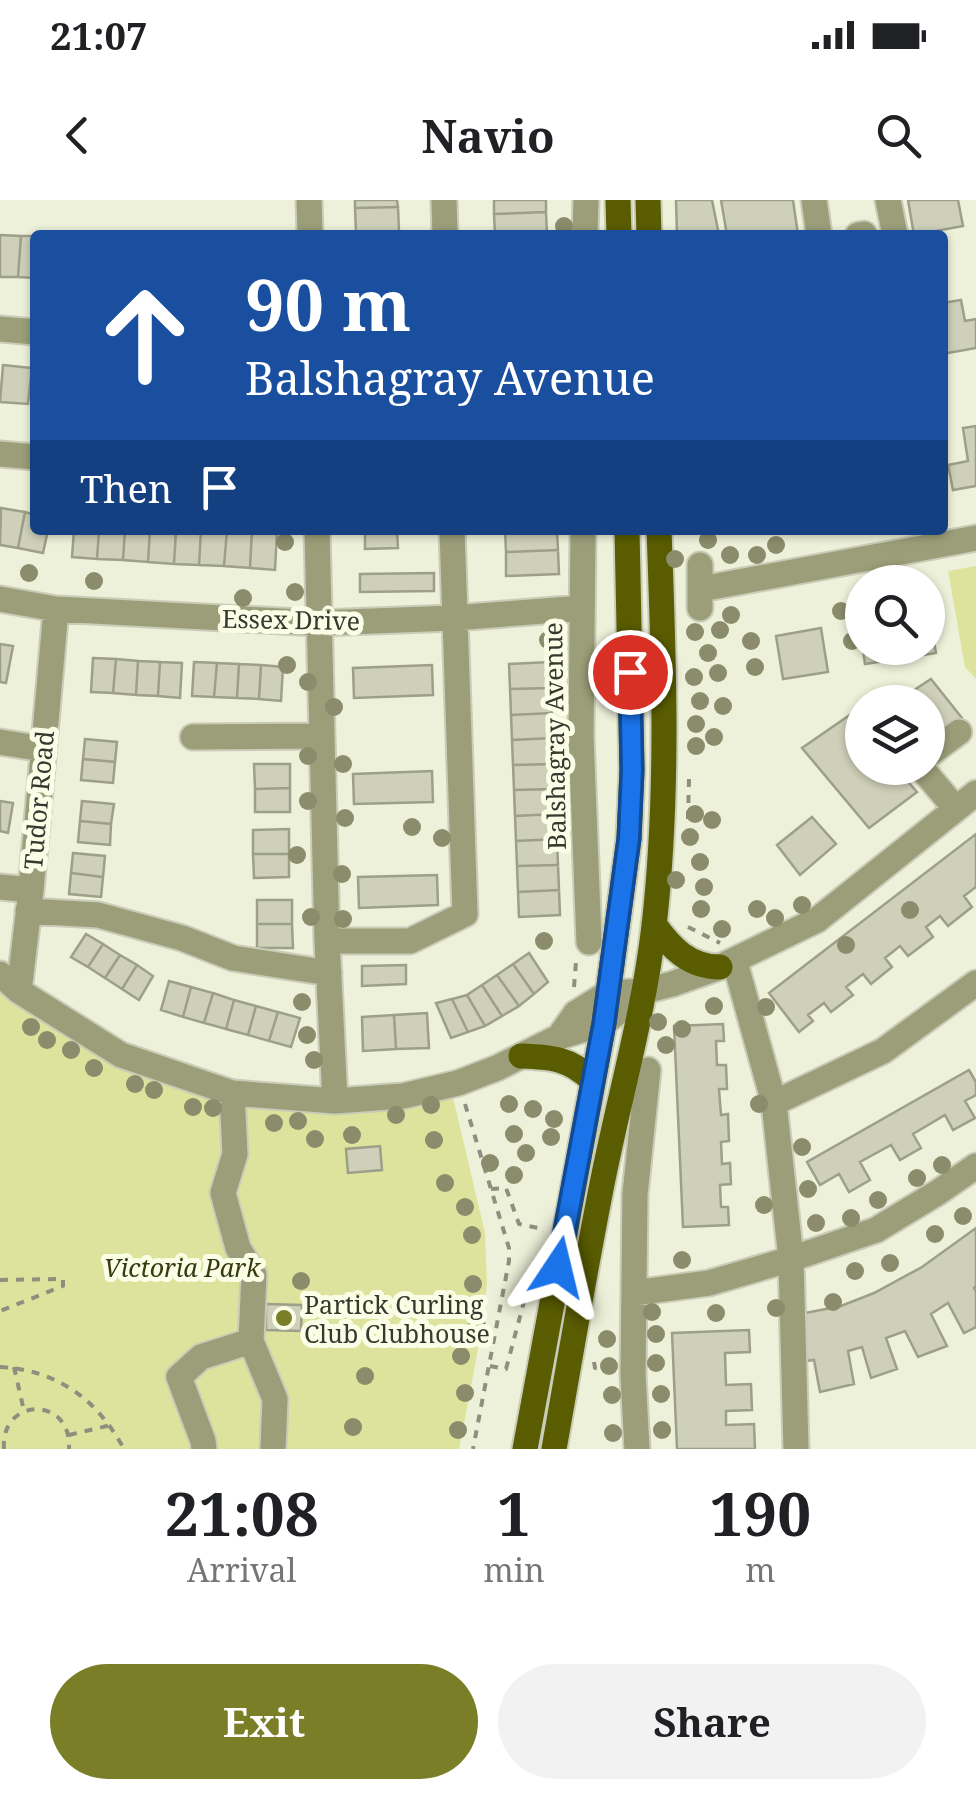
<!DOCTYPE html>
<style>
:root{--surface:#fff;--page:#f2f2f2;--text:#202124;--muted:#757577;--accent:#797e27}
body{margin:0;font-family:"Noto Serif",serif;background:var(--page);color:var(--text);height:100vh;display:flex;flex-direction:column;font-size:38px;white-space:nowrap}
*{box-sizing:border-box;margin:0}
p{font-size:32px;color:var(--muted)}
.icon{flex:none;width:55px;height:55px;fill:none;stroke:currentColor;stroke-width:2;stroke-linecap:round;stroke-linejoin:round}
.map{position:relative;height:1249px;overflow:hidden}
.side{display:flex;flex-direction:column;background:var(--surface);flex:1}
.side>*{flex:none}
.hud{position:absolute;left:30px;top:30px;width:918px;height:305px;border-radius:10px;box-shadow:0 2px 8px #0004;background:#1a4fa0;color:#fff;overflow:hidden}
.controls{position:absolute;left:845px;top:365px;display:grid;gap:20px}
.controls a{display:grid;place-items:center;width:100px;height:100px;border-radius:50%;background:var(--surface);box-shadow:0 2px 8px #0004;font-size:50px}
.pin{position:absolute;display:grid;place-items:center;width:85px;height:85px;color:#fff;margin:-42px;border:5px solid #fff;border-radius:50%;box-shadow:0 2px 10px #0007}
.me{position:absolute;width:110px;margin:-55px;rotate:10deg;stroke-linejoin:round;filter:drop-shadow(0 0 8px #0008)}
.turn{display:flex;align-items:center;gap:35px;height:210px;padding:0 50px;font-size:45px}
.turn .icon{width:130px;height:130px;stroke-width:2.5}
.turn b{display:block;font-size:70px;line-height:85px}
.then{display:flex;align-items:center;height:95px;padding:0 50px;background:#0003;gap:20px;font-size:38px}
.eta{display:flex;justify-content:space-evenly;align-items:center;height:170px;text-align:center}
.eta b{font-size:60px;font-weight:700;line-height:70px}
.button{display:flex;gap:20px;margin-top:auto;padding:20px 50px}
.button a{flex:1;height:115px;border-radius:60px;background:var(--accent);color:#fff;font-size:40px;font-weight:700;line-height:115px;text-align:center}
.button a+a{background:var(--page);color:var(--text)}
.status{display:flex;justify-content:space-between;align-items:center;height:70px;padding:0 50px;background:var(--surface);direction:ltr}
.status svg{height:28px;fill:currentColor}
header{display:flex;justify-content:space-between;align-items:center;height:130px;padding:0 50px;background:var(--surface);font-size:45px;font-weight:700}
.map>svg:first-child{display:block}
</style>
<div class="status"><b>21:07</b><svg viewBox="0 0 49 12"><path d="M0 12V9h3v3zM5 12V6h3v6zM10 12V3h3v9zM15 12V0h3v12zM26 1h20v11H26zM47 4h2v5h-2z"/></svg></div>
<header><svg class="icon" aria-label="back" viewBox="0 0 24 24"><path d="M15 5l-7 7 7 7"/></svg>Navio<svg class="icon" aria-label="search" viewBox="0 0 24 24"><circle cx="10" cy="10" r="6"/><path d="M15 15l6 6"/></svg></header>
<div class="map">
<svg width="976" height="1249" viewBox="0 0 976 1249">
<rect width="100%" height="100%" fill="#eef1d9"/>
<path fill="#dde39c" d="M 976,366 L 976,479 L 965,467 L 948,371 Z
M 0,774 L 121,855 L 232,893 L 451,889 L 485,1033 L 487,1084 L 476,1160 L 459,1249 L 0,1249 Z"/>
<path fill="#ced0b9" stroke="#9d9f89" stroke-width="2.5" d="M 355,0 L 397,0 L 398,7 L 355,8 Z
M 494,0 L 546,0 L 546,12 L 494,14 Z
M 676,0 L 712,0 L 719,35 L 677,35 Z
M 721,0 L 793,0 L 798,35 L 727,35 Z
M 908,0 L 958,0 L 963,26 L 914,35 Z
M 398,7 L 399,32 L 356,33 L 355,8 Z
M 546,12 L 547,35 L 495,35 L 494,14 Z
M 0,35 L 21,36 L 18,77 L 0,77 Z
M 21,36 L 35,36 L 35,78 L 18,77 Z
M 961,100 L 965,121 L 976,119 L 976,148 L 942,154 L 942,103 Z
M 3,165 L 32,168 L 28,204 L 0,202 Z
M 976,226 L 976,286 L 953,290 L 948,265 L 968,261 L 963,228 Z
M 1,308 L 25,312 L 18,348 L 0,345 Z
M 25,312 L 35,315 L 35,330 L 48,330 L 43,353 L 18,348 Z
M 74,330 L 99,330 L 97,359 L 72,357 Z
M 99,330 L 125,330 L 123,360 L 97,359 Z
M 125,330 L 150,330 L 148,362 L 123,360 Z
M 150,330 L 176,330 L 174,364 L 148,362 Z
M 176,330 L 201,330 L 199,365 L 174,364 Z
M 201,330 L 227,330 L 224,366 L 199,365 Z
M 227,330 L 252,330 L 250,368 L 224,366 Z
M 252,330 L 277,331 L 275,370 L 250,368 Z
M 365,330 L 397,330 L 398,348 L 365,349 Z
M 505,330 L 557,330 L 558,350 L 506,352 Z
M 558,350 L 559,374 L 506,376 L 506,352 Z
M 434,373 L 434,391 L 360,392 L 360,374 Z
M 928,406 L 936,453 L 865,464 L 858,417 L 862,416 L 862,448 L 928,448 Z
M 821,428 L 828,472 L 783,479 L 776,436 Z
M 0,444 L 13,446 L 6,483 L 0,482 Z
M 93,458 L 116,459 L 113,493 L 91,492 Z
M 116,459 L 138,461 L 136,495 L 113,493 Z
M 138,461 L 160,462 L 158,496 L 136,495 Z
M 160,462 L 182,463 L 180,498 L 158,496 Z
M 194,462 L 217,463 L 214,497 L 192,496 Z
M 550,462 L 551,488 L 510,489 L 509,464 Z
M 217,463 L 239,464 L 237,498 L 214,497 Z
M 239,464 L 261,465 L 259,499 L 237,498 Z
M 261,465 L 283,467 L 281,501 L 259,499 Z
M 432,465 L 433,495 L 354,498 L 353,468 Z
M 931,479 L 962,518 L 936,537 L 928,531 L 928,502 L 896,502 Z
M 551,488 L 552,513 L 511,515 L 510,489 Z
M 857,510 L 862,516 L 862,568 L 896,568 L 917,592 L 869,628 L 802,548 Z
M 552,513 L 553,538 L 512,540 L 511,515 Z
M 553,538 L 554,564 L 513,565 L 512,540 Z
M 85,539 L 117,542 L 115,562 L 83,559 Z
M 83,559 L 115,562 L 113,583 L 81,580 Z
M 254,564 L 290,564 L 290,588 L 255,589 Z
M 554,564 L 555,589 L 514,590 L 513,565 Z
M 432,571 L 433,602 L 354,604 L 353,574 Z
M 290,588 L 290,612 L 255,612 L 255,589 Z
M 555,589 L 556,614 L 515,616 L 514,590 Z
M 0,601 L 13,603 L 8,633 L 0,631 Z
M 82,601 L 114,604 L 111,624 L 80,621 Z
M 556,614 L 557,639 L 516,641 L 515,616 Z
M 812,617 L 836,644 L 800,675 L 777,645 Z
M 80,621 L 111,624 L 110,645 L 78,642 Z
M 289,629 L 289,654 L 253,654 L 253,630 Z
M 976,634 L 976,687 L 964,696 L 972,707 L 948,726 L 940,716 L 926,727 L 933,737 L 908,756 L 900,746 L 885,758 L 892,767 L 871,784 L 863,774 L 846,787 L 853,795 L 831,812 L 824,803 L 808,815 L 813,821 L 799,832 L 769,793 Z
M 557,639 L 558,665 L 517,666 L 516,641 Z
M 73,653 L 105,656 L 103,677 L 71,673 Z
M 253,654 L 289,654 L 289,677 L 254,678 Z
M 558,665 L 559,690 L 518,692 L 517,666 Z
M 71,673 L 103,677 L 101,697 L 69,694 Z
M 437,675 L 438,705 L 359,708 L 358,677 Z
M 559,690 L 560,715 L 519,717 L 518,692 Z
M 257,700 L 292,700 L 292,724 L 257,724 Z
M 257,724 L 292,724 L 293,748 L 257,748 Z
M 86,734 L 103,744 L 88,767 L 71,757 Z
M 103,744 L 120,755 L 105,778 L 88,767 Z
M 529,753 L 548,782 L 534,794 L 513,764 Z
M 120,755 L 137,765 L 122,789 L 105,778 Z
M 513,764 L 534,794 L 519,806 L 497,775 Z
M 137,765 L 153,776 L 139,800 L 122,789 Z
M 406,765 L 406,784 L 362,786 L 362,766 Z
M 497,775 L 519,806 L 502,816 L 482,785 Z
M 169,781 L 191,787 L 183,817 L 161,810 Z
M 482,785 L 502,816 L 485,826 L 467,795 Z
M 191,787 L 213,793 L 204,823 L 183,817 Z
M 213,793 L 234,800 L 226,829 L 204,823 Z
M 467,795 L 485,826 L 468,832 L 452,799 Z
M 452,799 L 468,832 L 451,838 L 436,803 Z
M 234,800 L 256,806 L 248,835 L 226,829 Z
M 256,806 L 278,812 L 269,841 L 248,835 Z
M 278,812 L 300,818 L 291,847 L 269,841 Z
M 427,813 L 429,848 L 396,849 L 394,815 Z
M 394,815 L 396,849 L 363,851 L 362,817 Z
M 723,824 L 724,841 L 716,841 L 717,865 L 726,865 L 727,889 L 719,889 L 721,915 L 728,914 L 729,941 L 721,942 L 722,964 L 730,963 L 731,984 L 720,985 L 721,1007 L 728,1007 L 729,1025 L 683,1027 L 674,826 Z
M 969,870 L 976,882 L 976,895 L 965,901 L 975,918 L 953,930 L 945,915 L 913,934 L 921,948 L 900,960 L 891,945 L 860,962 L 870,980 L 849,992 L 839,974 L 820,985 L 807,962 Z
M 380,946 L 382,970 L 348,973 L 346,949 Z
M 976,1028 L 976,1086 L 974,1088 L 976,1091 L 976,1127 L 964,1133 L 948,1103 L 931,1114 L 947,1146 L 918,1157 L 905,1131 L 886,1138 L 897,1169 L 871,1178 L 862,1147 L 848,1151 L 854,1184 L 820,1192 L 814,1160 L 797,1162 L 795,1115 L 841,1106 L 874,1093 L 922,1067 Z
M 266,1104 L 302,1105 L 301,1131 L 266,1130 Z
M 749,1130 L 750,1152 L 725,1153 L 726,1185 L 751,1184 L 752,1210 L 726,1211 L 726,1225 L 754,1224 L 755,1249 L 677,1249 L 672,1133 Z"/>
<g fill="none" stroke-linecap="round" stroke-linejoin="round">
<defs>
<path id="minor" d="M 309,0 L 310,35
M 444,0 L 445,35
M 814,0 L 819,35
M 888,0 L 895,35
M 585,35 L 586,0
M 858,35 L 864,34
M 0,129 L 35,132
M 0,254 L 35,257
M 317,330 L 327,741 L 335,901
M 583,330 L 581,536 L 589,742
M 700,365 L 700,408
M 701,389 L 976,338
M 0,399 L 56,409 L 318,423 L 454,418 L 582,408
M 193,537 L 321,536
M 0,542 L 43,549
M 928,555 L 959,532
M 923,568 L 923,570 L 956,609
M 0,687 L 31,690
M 28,711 L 98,715 L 182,738 L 233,758 L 329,773
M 327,741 L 410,741 L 465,714 L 452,330
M 735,762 L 774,903 L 791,1059 L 796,1249
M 0,774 L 19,791 L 121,855 L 232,893 L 335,901 L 403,896 L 458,883 L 497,868 L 559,837 L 604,823 L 645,791
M 19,791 L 31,690 L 56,409
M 559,837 L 576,813 L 608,793 L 645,791 L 672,784 L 720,767 L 817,720 L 976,593
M 232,893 L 235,954 L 223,993 L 238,1048 L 254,1075 L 251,1141 L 275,1199 L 273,1249
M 774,903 L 883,851 L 976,783
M 634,1093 L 709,1083 L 791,1059 L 876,1030 L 937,993 L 976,966
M 204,1249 L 203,1241 L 179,1177 L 201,1157 L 251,1141
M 637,1249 L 633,1175 L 635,994 L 648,870"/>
<path id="major" d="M 618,0 L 619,35
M 648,0 L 649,35
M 654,724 C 671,748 689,767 720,767
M 521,856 C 551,857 569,858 592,880
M 525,1249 L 604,823 L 629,639 L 632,570 L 627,330
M 554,1249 C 570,1159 585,1069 603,979 C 620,895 644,812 654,726 C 669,594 664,462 659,330"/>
</defs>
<use href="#minor" stroke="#c9ccb7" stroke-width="29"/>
<use href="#major" stroke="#c9ccb7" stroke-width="29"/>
<path stroke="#8d8f7f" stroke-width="4" stroke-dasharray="8 8" stroke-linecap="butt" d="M 688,619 L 689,578
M 688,727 L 720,743
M 574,787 L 576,762
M 465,904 L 509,1048 L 509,1061 L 473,1249
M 491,989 L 506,988 L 519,1024 L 543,1029 L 542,1031
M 0,1080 L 63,1079 L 63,1086 L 0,1111
M 594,1162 L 595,1168 L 609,1171
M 490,1166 L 506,1169 L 534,1064
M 0,1167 C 57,1170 97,1199 124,1249
M 14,1167 L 24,1211
M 69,1235 L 111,1225
M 4,1249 C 0,1197 72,1195 69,1249"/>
<use href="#minor" stroke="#9b9e78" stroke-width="25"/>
<use href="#major" stroke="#595c00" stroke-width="25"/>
</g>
<g fill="#8a8c6b">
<circle cx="564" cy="26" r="9"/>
<circle cx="708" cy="340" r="9"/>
<circle cx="285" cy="342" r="9"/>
<circle cx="776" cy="345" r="9"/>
<circle cx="730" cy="355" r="9"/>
<circle cx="757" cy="355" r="9"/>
<circle cx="675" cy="359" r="9"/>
<circle cx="29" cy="373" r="9"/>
<circle cx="94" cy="381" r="9"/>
<circle cx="295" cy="392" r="9"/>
<circle cx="243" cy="398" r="9"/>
<circle cx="841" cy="411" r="9"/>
<circle cx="731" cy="415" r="9"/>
<circle cx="720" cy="430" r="9"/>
<circle cx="695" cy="432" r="9"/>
<circle cx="548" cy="440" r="9"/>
<circle cx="751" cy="441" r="9"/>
<circle cx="852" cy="441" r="9"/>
<circle cx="708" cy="453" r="9"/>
<circle cx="287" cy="465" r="9"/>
<circle cx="755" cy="467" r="9"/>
<circle cx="718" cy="473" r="9"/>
<circle cx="694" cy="477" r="9"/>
<circle cx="308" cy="482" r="9"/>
<circle cx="700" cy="501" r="9"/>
<circle cx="723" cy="506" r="9"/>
<circle cx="334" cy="507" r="9"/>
<circle cx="696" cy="524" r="9"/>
<circle cx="714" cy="537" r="9"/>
<circle cx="696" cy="546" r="9"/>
<circle cx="308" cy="556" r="9"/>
<circle cx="343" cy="564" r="9"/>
<circle cx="308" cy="601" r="9"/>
<circle cx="695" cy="614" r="9"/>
<circle cx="345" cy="618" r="9"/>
<circle cx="712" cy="620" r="9"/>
<circle cx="412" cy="627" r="9"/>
<circle cx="690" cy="637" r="9"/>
<circle cx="442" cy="638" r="9"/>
<circle cx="297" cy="655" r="9"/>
<circle cx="700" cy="662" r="9"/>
<circle cx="342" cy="674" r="9"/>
<circle cx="676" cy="680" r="9"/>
<circle cx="704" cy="687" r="9"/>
<circle cx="802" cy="705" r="9"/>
<circle cx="701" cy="709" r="9"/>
<circle cx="757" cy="709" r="9"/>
<circle cx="910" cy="710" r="9"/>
<circle cx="311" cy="717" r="9"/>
<circle cx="775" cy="718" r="9"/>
<circle cx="343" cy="719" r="9"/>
<circle cx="722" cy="729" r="9"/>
<circle cx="544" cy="741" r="9"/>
<circle cx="846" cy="745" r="9"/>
<circle cx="302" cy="802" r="9"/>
<circle cx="714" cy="806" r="9"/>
<circle cx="766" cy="807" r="9"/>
<circle cx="658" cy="822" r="9"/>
<circle cx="31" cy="827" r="9"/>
<circle cx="682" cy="829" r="9"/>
<circle cx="307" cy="835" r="9"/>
<circle cx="47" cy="840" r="9"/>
<circle cx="666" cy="845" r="9"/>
<circle cx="71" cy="850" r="9"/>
<circle cx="314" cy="860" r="9"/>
<circle cx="94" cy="868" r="9"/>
<circle cx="135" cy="884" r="9"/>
<circle cx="154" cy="890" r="9"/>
<circle cx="509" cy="904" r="9"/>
<circle cx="759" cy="904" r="9"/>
<circle cx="431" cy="905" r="9"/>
<circle cx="193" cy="907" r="9"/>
<circle cx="213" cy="908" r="9"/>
<circle cx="533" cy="909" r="9"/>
<circle cx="396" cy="915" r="9"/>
<circle cx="554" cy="919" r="9"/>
<circle cx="298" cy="921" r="9"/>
<circle cx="274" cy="923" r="9"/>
<circle cx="514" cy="934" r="9"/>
<circle cx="352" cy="935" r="9"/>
<circle cx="551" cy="937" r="9"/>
<circle cx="315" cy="939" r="9"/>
<circle cx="434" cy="940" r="9"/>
<circle cx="802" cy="947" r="9"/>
<circle cx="526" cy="953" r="9"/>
<circle cx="490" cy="963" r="9"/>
<circle cx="942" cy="965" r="9"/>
<circle cx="514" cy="975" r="9"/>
<circle cx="917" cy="978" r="9"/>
<circle cx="445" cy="983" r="9"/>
<circle cx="808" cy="989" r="9"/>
<circle cx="878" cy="1000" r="9"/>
<circle cx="764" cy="1005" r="9"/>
<circle cx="465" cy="1007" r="9"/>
<circle cx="963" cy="1016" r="9"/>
<circle cx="851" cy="1018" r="9"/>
<circle cx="816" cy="1023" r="9"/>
<circle cx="935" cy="1034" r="9"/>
<circle cx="472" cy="1035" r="9"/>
<circle cx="682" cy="1060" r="9"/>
<circle cx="890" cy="1063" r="9"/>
<circle cx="855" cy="1071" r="9"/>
<circle cx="301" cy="1081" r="9"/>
<circle cx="473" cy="1084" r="9"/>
<circle cx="833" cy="1102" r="9"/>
<circle cx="776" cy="1108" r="9"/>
<circle cx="652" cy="1112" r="9"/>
<circle cx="716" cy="1113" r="9"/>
<circle cx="477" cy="1126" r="9"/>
<circle cx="656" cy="1134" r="9"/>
<circle cx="607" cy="1139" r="9"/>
<circle cx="461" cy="1156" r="9"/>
<circle cx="656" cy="1163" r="9"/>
<circle cx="609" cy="1166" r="9"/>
<circle cx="365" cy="1176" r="9"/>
<circle cx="465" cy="1193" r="9"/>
<circle cx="661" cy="1194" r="9"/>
<circle cx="612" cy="1195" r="9"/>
<circle cx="353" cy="1227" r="9"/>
<circle cx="458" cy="1230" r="9"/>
<circle cx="662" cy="1230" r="9"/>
<circle cx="613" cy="1233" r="9"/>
</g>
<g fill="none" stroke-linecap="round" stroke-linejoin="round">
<defs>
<path id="route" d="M 558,1067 L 604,823 L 629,638 L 632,570 L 630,472"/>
</defs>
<use href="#route" stroke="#114b97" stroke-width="25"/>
<use href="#route" stroke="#1a73e8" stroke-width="18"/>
</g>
<circle fill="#797e27" stroke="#fbfee6" stroke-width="4" cx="284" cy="1118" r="10"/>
<g text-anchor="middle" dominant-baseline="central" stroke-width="10" stroke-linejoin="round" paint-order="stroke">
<g font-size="25" fill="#37382f" stroke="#fbfee6">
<text transform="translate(291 419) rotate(1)">Essex Drive</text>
<text transform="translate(554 536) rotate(-91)">Balshagray Avenue</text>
<text transform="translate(38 600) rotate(-85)">Tudor Road</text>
</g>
<g font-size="25" font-style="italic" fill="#383a11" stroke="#fbfee6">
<text x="182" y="1067">Victoria Park</text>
</g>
<g font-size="25" fill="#37382f" stroke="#fbfee6" text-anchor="start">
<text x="304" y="1104">Partick Curling<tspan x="304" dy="29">Club Clubhouse</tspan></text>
</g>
</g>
</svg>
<div class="controls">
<a><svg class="icon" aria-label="search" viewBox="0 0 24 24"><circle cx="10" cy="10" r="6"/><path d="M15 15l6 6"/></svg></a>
<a><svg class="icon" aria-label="layers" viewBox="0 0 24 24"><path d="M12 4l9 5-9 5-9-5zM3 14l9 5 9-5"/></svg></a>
</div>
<div class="pin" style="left:630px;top:472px;background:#d93025"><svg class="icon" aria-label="arrive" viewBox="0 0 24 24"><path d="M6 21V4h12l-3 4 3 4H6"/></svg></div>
<svg class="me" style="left:558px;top:1067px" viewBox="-20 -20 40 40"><path d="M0-17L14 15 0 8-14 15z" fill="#1a73e8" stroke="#fff" stroke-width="4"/></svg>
<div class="hud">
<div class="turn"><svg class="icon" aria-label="ahead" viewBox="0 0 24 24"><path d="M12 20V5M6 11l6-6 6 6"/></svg><div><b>90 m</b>Balshagray Avenue</div></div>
<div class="then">Then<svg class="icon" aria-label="arrive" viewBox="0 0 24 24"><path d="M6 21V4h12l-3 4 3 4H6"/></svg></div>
</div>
</div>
<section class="side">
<div class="eta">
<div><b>21:08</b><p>Arrival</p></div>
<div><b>1</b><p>min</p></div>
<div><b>190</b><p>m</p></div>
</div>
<div class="button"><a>Exit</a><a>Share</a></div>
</section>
